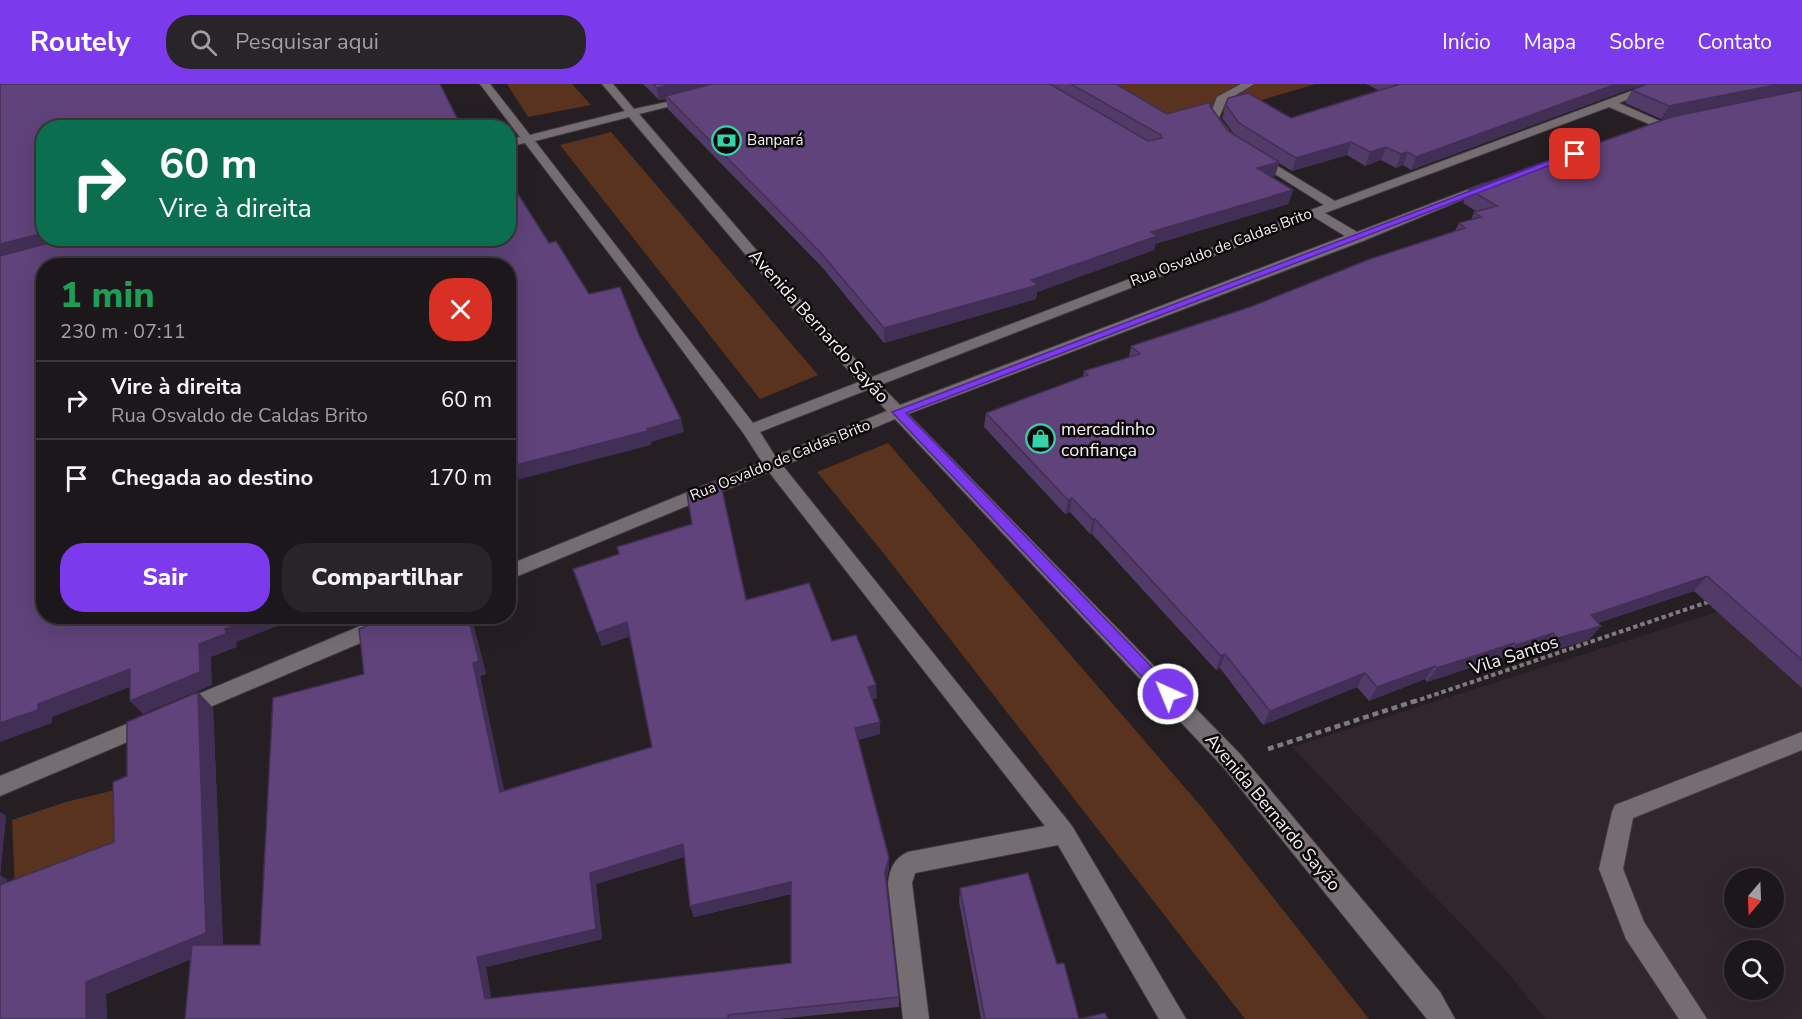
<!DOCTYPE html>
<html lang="pt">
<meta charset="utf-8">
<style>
:root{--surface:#1c171a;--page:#292427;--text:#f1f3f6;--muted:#a09fa2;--line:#3a3639;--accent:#7c3aed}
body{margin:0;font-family:"Nunito Sans",sans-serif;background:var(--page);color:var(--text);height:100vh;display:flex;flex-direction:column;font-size:22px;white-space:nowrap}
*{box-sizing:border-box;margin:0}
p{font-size:20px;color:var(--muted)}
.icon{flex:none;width:33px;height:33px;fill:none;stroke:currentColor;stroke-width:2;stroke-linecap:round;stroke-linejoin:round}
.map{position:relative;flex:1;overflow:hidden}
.panel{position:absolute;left:36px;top:174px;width:480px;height:366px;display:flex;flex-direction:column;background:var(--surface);border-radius:24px;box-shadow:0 6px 24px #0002,0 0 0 2px var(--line)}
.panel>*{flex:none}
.banner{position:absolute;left:36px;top:36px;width:480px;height:126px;border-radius:24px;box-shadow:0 6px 24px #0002,0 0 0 2px var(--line);background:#0b6e4f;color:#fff;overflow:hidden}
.needle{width:39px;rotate:199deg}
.fabs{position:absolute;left:1724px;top:784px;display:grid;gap:12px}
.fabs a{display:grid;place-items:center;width:60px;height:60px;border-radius:50%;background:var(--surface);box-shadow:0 6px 24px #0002,0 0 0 2px var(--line);font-size:30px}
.pin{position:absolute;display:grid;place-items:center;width:51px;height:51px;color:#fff;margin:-26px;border-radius:12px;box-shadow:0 3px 9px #0006}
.me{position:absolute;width:66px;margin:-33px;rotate:316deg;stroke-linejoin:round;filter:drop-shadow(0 0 4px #0008)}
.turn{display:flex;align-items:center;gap:21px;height:126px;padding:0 24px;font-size:27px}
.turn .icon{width:78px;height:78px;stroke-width:2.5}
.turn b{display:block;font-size:42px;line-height:51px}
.round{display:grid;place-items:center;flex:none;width:63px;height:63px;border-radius:24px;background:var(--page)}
.overview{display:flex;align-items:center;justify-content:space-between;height:102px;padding:0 24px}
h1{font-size:36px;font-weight:800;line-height:45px;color:#1e9e55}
.primary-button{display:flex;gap:12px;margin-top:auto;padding:12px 24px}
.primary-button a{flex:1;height:69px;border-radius:24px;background:var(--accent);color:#fff;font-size:24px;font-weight:800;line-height:69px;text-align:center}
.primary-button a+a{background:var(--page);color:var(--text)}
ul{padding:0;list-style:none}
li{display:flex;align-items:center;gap:18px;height:78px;padding:0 24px;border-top:2px solid var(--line)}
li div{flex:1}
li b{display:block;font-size:22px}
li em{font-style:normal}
header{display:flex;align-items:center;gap:36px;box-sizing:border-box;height:84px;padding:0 30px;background:var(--accent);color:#fff}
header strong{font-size:28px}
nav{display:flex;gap:33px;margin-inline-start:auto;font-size:21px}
.search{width:420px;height:54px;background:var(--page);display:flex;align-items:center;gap:15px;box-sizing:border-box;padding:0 21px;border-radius:24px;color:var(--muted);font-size:22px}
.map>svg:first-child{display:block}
</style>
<header>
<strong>Routely</strong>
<div class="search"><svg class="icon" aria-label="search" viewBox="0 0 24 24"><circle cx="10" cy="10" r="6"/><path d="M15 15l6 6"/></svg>Pesquisar aqui</div>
<nav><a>Início</a><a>Mapa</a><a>Sobre</a><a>Contato</a></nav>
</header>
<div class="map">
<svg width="1802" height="935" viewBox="0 0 1802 935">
<rect width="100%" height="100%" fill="#251f23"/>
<path fill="#32262d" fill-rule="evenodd" d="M 1802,501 L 1802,935 L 1545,935 L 1509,890 L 1292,663 ZM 1734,795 L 1773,795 L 1773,834 L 1734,834 ZM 1734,867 L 1773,867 L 1773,906 L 1734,906 Z"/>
<path fill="#59331d" d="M 507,0 L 572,0 L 591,21 L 528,33 Z
M 1060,0 L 1316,0 L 1167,44 Z
M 611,48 L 818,291 L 760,315 L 560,61 Z
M 888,359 L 1205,727 L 1369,935 L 1245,935 L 885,471 L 817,388 Z
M 119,705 L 117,780 L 0,935 L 17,852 L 12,736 L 66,718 Z"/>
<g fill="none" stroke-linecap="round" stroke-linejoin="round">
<defs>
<path id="minor" d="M 480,0 L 490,0 L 530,51 L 625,27 L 602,0 L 613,0 L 634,25 L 695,12 L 695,16 L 639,30 L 783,197 L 872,293 L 1324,121 L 1253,76 L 1253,72 L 1261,72 L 1335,117 L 1650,0 L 1665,0 L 1619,19 L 1664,39 L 1664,43 L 1656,43 L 1609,23 L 1325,129 L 1357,148 L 1485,99 L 1495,102 L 1363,157 L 908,330 L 1240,670 L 1440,908 L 1455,935 L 1427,935 L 1224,684 L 895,335 L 783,382 L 1072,742 L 1186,935 L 1159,935 L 1058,761 L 915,789 L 912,799 L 929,935 L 903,935 L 888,799 C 890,785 894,774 908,768 L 1045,742 L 769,388 L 508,496 L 508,481 L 762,378 L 744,350 L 662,239 L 525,59 L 508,63 L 508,56 L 520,53 ZM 629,33 L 773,203 L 859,298 L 753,339 L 535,57 ZM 1314,133 L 1345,152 L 900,321 L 880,301 ZM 867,306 L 887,327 L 775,372 L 760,348 Z
M 1241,0 L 1254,0 L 1226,17 L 1219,34 L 1230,48 L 1220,50 L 1209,34 L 1217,13 Z
M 384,532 L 414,532 L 412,537 L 191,631 L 184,634 L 177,631 L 174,625 L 177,619 Z
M 151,630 L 158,633 L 161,639 L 158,645 L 0,712 L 0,692 Z
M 1802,648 L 1802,666 L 1633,734 L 1623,785 L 1644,838 L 1707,935 L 1679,935 L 1626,855 L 1599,785 L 1612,728 L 1615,721 Z"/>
</defs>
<use href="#minor" stroke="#413b3f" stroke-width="2"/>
<path stroke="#7f7a7d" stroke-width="4" stroke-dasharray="4.5 3" stroke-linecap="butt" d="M 1413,618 L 1711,517"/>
<path stroke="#7f7a7d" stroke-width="4.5" stroke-dasharray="6 4" stroke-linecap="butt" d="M 1268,665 L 1418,616"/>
<use href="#minor" fill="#756d72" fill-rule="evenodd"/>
</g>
<path fill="#523a69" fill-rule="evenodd" d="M 643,0 L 1116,0 L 1167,30 L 1210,22 L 1228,47 L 1234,50 L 1222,34 L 1226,21 L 1291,34 L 1378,6 L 1366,0 L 1644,0 L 1411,86 L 1403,81 L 1396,84 L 1381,76 L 1365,82 L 1347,71 L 1292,87 L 1279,79 L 1275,92 L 1271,93 L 1293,106 L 1288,120 L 1155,160 L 1154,166 L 1037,208 L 1036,215 L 884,259 L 822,183 L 668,25 L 666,15 L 659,16 Z
M 1802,0 L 1802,604 L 1694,507 L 1598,539 L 1589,556 L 1547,568 L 1542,563 L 1505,575 L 1503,573 L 1427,598 L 1425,595 L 1369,617 L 1357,603 L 1263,641 L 1220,584 L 1216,586 L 1092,450 L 1090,450 L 1070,428 L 1065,430 L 984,343 L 986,329 L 1083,293 L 1084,287 L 1129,273 L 1131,262 L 1250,223 L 1455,147 L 1459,139 L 1471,136 L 1474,128 L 1477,128 L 1463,119 L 1469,105 L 1742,19 L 1661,35 L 1625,19 L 1632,6 Z
M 573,485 L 746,516 L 832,557 L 877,614 L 872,615 L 880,638 L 880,650 L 858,656 L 889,785 L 886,796 L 899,913 L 899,923 L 778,935 L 185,935 L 191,875 L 106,910 L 107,935 L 0,935 L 0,728 L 6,732 L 0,791 L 7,796 L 7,798 L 114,758 L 127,692 L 198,608 L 213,624 L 223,861 L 260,861 L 364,590 L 389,532 L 471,532 L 486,590 L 480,592 L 504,707 L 652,663 L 630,552 L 602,562 ZM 684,773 L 690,822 L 694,833 L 791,810 L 791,879 L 491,915 L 486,883 L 602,855 L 596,800 Z
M 960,804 L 1057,880 L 1079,935 L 1108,935 L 981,935 L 959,818 Z"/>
<path fill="#422f55" d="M 671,0 L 726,0 L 666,12 L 666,15 L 659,16 L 657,4 Z
M 1616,0 L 1644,0 L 1411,86 L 1416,73 Z
M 1780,0 L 1802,0 L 1802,6 L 1661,35 L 1669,22 Z
M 1351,58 L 1347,71 L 1292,87 L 1296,74 Z
M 1386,63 L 1381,76 L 1365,82 L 1370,68 Z
M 1408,68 L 1403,81 L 1396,84 L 1401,70 Z
M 1279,78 L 1275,92 L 1254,98 L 1257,84 Z
M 1293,106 L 1288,120 L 1155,160 L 1154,166 L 1037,208 L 1036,215 L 884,259 L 884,244 L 1031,196 L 1151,148 Z
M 44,149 L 44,154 L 84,154 L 0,176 L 0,160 Z
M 681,335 L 684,348 L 651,358 L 651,361 L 513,397 L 516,409 L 508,411 L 508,383 Z
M 1072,414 L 1070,428 L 1065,430 L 1068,416 Z
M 1095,435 L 1092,450 L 1090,450 L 1093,436 Z
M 1707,492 L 1694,507 L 1579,545 L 1591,531 Z
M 258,532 L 303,532 L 236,558 L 237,563 L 211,573 L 212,601 L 143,630 L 130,617 L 199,560 L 225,545 Z
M 362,532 L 377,532 L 365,538 Z
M 468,532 L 471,532 L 486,590 L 480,592 L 507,720 L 500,708 L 473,579 Z
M 627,538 L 631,552 L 602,562 L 597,549 Z
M 1601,542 L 1589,556 L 1547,568 L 1558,554 Z
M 1553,549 L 1542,563 L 1505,575 L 1516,561 Z
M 1514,559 L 1503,573 L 1427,598 L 1437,584 Z
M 1225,570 L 1220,584 L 1216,586 L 1221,572 Z
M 1435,582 L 1425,595 L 1369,617 L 1377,603 Z
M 130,585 L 143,598 L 52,633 L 52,639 L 0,658 L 0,639 L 38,620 Z
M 1365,589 L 1357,603 L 1263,641 L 1270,627 Z
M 876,601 L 877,614 L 868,616 L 868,603 Z
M 198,608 L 213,624 L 223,862 L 106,910 L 107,935 L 86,935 L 86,898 Z
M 880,638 L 880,650 L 856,656 L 855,644 Z
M 0,728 L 6,732 L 0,791 L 7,796 L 4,821 L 0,818 Z
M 683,760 L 687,772 L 596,800 L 602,855 L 486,883 L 493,925 L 485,915 L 477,873 L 590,789 Z
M 889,774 L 889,785 L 886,799 L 885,788 Z
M 791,798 L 793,809 L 694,833 L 690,822 Z"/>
<path fill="#5f437a" stroke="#422f55" stroke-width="1.5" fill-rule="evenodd" d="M 0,0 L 440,0 L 462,44 L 44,44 L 44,149 L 0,160 Z
M 653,0 L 671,0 L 657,4 Z
M 712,0 L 1050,0 L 1148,57 L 1162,54 L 1161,51 L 1071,0 L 1116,0 L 1167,30 L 1211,18 L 1210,22 L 1228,47 L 1279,78 L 1257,84 L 1293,106 L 1151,148 L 1157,152 L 1031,196 L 1038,201 L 884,244 L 821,169 L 666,12 Z
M 1395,0 L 1616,0 L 1416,73 L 1408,68 L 1401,70 L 1386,63 L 1370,68 L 1351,58 L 1296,74 L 1239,39 L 1226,21 L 1228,14 L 1248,9 L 1291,34 L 1397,1 Z
M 1647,0 L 1780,0 L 1669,22 L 1632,6 Z
M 1802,6 L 1802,576 L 1707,492 L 1591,531 L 1601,542 L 1558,554 L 1553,549 L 1516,561 L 1514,559 L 1437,584 L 1435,582 L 1377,603 L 1365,589 L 1270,627 L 1225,570 L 1221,572 L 1095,435 L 1093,436 L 1072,414 L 1068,416 L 986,329 L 1088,291 L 1084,287 L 1140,270 L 1131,262 L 1250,223 L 1370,175 L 1465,144 L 1459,139 L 1481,133 L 1474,128 L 1497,122 L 1469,105 L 1671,33 Z
M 508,101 L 510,103 L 513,102 L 549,159 L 556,157 L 589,210 L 620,203 L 639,251 L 681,335 L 647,345 L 648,347 L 508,383 L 508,182 L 44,182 L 44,532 L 258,532 L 225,545 L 226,550 L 199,560 L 200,588 L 130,617 L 130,585 L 38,620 L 38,626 L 0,639 L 0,172 L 68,154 L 508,154 Z
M 720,396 L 746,516 L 809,499 L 832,557 L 856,551 L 876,601 L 868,603 L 880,638 L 855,644 L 889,774 L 885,788 L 899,913 L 728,931 L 728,935 L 185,935 L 192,861 L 260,861 L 273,614 L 364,590 L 359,545 L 389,532 L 468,532 L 479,577 L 473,579 L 500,708 L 652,663 L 627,538 L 597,549 L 573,485 L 619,470 L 617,463 L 692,440 L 687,410 ZM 683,760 L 690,822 L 791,798 L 791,879 L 485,915 L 477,873 L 596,845 L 590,789 Z
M 198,608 L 206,849 L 86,898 L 86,935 L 0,935 L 0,801 L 114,758 L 113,698 L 127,692 L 127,638 Z
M 1028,789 L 1057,880 L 1064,879 L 1079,935 L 1105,929 L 1108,935 L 985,935 L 960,804 Z"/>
<path fill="#7c3aed" stroke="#51269a" stroke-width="1.5" d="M 1572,68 L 1579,70 L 906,329 L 1174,606 L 1176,610 L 1174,615 L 1163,615 L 892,328 Z"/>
<defs>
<symbol id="bank-ring" viewBox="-11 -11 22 22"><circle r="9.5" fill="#0c090b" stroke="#34d4a8" stroke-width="1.5"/><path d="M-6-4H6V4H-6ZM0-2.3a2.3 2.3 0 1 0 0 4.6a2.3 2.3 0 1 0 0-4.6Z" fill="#34d4a8"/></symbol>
<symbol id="shop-ring" viewBox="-11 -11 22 22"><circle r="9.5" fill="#0c090b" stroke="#34d4a8" stroke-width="1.5"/><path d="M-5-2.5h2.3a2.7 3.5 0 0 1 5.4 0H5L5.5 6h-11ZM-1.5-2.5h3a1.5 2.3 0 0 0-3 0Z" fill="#34d4a8"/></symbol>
</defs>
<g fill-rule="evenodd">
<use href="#bank-ring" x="710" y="40" width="33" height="33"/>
<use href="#shop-ring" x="1024" y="338" width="33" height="33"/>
</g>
<g text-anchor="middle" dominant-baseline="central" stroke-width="5" stroke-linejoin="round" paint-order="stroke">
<g font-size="15" fill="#f6f1f4" stroke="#0c090b" text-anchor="start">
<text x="747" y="56">Banpará</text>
</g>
<g font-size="15" fill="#f6f1f4" stroke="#0c090b">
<text transform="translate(1221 163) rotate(-21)">Rua Osvaldo de Caldas Brito</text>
<text transform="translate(780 376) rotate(-22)">Rua Osvaldo de Caldas Brito</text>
</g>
<g font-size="18" fill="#f6f1f4" stroke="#0c090b">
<text transform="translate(819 242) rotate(48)">Avenida Bernardo Sayão</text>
<text transform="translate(1514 571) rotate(-18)">Vila Santos</text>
<text transform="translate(1273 728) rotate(50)">Avenida Bernardo Sayão</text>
</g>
<g font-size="18" fill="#f6f1f4" stroke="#0c090b" text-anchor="start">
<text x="1061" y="345">mercadinho<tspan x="1061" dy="21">confiança</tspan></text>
</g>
</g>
</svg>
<div class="fabs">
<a><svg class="needle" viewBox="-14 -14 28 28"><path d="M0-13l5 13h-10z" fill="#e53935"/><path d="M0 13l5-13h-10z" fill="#a09fa2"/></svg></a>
<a><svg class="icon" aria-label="search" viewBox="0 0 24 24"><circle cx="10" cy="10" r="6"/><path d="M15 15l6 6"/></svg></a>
</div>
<div class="pin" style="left:1575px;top:70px;background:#d93025"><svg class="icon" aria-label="arrive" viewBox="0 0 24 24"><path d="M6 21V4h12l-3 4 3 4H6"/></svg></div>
<svg class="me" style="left:1168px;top:610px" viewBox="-20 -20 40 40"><circle r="17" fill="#7c3aed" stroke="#fff" stroke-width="3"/><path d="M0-11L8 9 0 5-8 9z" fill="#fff"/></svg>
<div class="banner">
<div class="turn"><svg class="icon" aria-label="right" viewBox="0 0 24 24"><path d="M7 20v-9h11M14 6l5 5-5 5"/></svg><div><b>60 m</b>Vire à direita</div></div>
</div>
<section class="panel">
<div class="overview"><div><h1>1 min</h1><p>230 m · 07:11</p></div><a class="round" style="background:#d93025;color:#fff"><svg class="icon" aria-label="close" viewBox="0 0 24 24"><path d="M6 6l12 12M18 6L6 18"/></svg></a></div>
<ul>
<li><svg class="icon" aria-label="right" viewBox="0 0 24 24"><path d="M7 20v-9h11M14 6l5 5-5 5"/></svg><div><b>Vire à direita</b><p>Rua Osvaldo de Caldas Brito</p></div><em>60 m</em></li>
<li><svg class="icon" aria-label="arrive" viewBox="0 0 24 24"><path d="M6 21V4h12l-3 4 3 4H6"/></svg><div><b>Chegada ao destino</b></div><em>170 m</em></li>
</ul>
<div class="primary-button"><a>Sair</a><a>Compartilhar</a></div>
</section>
</div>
